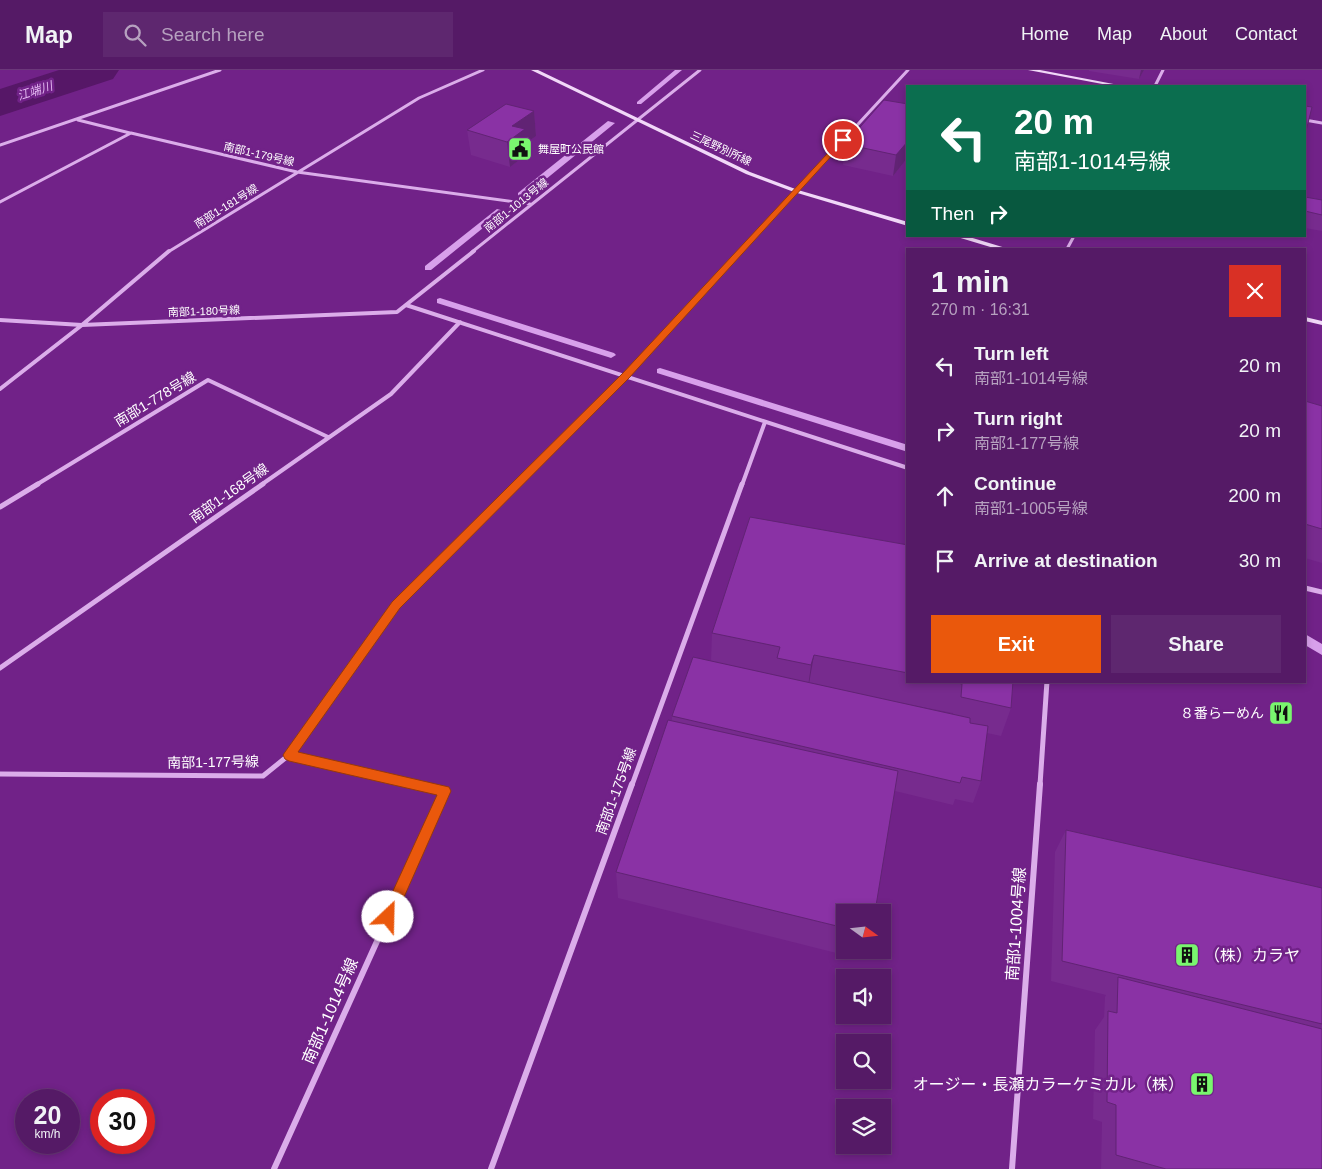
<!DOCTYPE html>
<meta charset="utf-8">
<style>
:root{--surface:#551a66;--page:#5e276f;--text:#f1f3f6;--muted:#b6a1bf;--line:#6b387a;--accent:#ea580c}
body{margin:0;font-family:Helvetica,"Noto Sans JP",sans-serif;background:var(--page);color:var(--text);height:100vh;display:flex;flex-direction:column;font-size:19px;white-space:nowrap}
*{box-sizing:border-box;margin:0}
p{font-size:16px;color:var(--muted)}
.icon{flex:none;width:28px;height:28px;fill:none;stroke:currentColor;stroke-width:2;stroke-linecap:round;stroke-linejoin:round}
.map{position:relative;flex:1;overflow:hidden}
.drawer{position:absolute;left:906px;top:178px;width:400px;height:435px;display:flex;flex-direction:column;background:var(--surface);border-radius:0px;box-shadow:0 2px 8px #0003,0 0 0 1px var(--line)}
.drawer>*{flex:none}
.top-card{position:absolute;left:906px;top:15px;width:400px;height:152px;border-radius:0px;box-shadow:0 2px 8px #0003,0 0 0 1px var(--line);background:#0b6e4f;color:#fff;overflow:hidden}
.needle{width:32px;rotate:105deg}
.controls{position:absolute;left:836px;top:834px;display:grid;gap:10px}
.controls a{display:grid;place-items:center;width:55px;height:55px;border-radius:0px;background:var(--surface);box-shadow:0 2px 8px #0003,0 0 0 1px var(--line);font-size:25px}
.speed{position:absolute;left:15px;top:1019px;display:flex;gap:10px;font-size:25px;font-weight:700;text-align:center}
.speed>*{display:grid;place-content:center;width:65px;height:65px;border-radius:50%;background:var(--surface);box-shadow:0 2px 8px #0003,0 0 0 1px var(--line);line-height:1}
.speed small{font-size:12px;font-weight:400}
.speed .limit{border:8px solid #d22;background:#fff;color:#111}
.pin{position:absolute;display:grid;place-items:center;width:42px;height:42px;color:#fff;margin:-21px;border:2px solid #fff;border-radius:50%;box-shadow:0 1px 5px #0007}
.me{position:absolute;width:55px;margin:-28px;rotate:24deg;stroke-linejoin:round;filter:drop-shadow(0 0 4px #0008)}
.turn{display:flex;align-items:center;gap:18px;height:105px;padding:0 25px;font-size:22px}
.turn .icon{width:65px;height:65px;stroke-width:2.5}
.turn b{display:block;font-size:35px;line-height:42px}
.then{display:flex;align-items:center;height:48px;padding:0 25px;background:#0003;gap:10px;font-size:19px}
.round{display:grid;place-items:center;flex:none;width:52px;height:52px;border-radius:0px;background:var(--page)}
.headline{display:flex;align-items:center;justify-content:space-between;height:85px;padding:0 25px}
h1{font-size:30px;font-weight:700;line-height:38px}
.primary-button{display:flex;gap:10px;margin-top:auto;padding:10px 25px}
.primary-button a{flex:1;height:58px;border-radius:0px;background:var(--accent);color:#fff;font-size:20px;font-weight:700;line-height:58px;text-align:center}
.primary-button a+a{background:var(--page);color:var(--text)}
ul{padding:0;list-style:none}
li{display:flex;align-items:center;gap:15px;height:65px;padding:0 25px}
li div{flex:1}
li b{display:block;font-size:19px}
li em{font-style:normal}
header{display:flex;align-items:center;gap:30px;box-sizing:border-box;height:70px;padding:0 25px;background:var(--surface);border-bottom:1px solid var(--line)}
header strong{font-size:24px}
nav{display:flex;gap:28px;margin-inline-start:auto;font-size:18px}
.search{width:350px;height:45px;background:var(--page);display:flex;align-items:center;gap:12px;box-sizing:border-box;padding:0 18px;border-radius:0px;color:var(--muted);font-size:19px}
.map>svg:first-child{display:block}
</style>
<header>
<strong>Map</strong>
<div class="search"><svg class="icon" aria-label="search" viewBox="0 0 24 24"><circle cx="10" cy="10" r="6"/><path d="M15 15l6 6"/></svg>Search here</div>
<nav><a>Home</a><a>Map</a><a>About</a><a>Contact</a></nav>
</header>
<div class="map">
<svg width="1322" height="1099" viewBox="0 0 1322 1099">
<rect width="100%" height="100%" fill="#712288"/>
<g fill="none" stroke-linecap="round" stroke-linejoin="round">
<path fill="#d8a0eb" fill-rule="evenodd" d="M 675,0 L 682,0 L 641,34 L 637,34 L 637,32 Z
M 608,51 L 615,53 L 524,127 L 518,127 L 518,123 Z
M 497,139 L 504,141 L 431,200 L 425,200 L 425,196 Z
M 440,228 L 614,283 L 616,285 L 611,288 L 608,287 L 437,233 L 437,229 Z
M 660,298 L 908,375 L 908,382 L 657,303 L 657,299 Z
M 1305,564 L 1322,574 L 1322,585 L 1305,575 Z"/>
<path fill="#561767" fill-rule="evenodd" d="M 59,0 L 119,0 L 113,9 L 0,46 L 0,19 Z"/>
<path stroke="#dbadea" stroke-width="3" d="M 1155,16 L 1163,0
M 78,50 L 130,63
M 1305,50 L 1322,53
M 0,75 L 220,0
M 0,132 L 131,63 L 297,102 L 530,134
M 1067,179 L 1074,166
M 168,182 L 419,28 L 483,0
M 472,182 L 700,0
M 740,182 L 908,0"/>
<path stroke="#dbadea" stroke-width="4" d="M 406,235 L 908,398
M 0,250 L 82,255 L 397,242 L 474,181
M 0,319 L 82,255 L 169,181
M 36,415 L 208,310 L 328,367
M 261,415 L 391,324 L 460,252
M 516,415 L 626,306 L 741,181
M 742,415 L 765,352"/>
<path stroke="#dbadea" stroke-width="5" d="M 0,437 L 38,414
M 1305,518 L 1322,522
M 0,598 L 263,414
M 289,685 L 418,715
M 0,704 L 263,706 L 289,685 L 396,535 L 518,414
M 632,715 L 742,414
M 1040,715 L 1047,611"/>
<path stroke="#dbadea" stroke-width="6" d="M 274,1099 L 445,721 L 413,714
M 491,1099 L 632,714
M 1012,1099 L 1040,714"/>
<path fill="#f1d8f8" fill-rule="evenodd" d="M 531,0 L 538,0 L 750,102 L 798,120 L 908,152 L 908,156 L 794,122 L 746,104 Z
M 1028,0 L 1040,0 L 1124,16 L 1113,16 Z
M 954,166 L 966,166 L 1009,179 L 997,179 Z
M 1305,247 L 1322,251 L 1322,255 L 1305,251 Z"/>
</g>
<path fill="#772b8e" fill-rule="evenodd" d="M 1089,0 L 1144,0 L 1139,9 L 1089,1 Z
M 908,34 L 908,87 L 893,106 L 843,95 L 845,74 Z
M 534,41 L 536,66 L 526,73 L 527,84 L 510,97 L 471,85 L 467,60 Z
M 1305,127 L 1322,130 L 1322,161 L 1305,158 Z
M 1305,331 L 1322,336 L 1322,493 L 1305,488 Z
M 908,475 L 908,611 L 1013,611 L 1011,638 L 1001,666 L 987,663 L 981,711 L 973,733 L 955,729 L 953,735 L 895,721 L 845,842 L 845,880 L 867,880 L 864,890 L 618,828 L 616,802 L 672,651 L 672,646 L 711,591 L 712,563 ZM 897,632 L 953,643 L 953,644 Z
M 1066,760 L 1322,818 L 1322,1099 L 1101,1099 L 1102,1052 L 1093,1049 L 1095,960 L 1104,947 L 1105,927 L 1106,925 L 1051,911 L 1055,782 Z"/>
<path fill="#612374" d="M 1141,0 L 1144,0 L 1139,9 Z
M 534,41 L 536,66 L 526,73 L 527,84 L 510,97 L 507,72 L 512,56 Z
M 908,71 L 908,87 L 893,106 L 896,85 Z
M 814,585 L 809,614 L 807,624 L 811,595 Z"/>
<path fill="#8a32a5" stroke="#612374" d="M 884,30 L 908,34 L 908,71 L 896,85 L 845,74 Z
M 506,34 L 534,41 L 512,56 L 525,59 L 507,72 L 467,60 Z
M 1305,36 L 1312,37 L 1305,65 Z
M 1305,127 L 1322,130 L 1322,145 L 1305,141 Z
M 1305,331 L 1322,336 L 1322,459 L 1305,454 Z
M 750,447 L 908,475 L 908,603 L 814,585 L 811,595 L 777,588 L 780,577 L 712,563 Z
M 693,587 L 970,648 L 970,653 L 988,656 L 981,711 L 962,707 L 960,713 L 672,646 Z
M 947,611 L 1013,611 L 1011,638 L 961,627 L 962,614 Z
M 668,650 L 898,701 L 875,842 L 845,842 L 845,858 L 616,802 Z
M 1066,760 L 1322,818 L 1322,954 L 1062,891 Z
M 1118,907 L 1322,959 L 1322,1099 L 1166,1099 L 1116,1085 L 1116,1035 L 1107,1032 L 1108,941 L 1117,943 Z"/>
<path fill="#ea580c" stroke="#983908" d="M 841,69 L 846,70 L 629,308 L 400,538 L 298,682 L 449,717 L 451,721 L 393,852 L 388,854 L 383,852 L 381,847 L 437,725 L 289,691 L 285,689 L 283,685 L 285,682 L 392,532 L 622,304 Z"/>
<defs>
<symbol id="civic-square" viewBox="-11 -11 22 22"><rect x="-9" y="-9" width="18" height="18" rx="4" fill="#79f66e" stroke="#712288"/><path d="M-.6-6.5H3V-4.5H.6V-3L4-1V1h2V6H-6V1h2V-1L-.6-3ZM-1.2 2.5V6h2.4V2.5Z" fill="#111"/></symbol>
<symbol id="restaurant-square" viewBox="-11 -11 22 22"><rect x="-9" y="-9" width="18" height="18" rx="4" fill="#79f66e" stroke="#712288"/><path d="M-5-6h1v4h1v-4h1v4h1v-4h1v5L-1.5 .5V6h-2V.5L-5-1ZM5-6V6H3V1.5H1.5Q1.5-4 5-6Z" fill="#111"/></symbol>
<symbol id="building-square" viewBox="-11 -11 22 22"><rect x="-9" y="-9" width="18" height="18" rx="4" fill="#79f66e" stroke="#712288"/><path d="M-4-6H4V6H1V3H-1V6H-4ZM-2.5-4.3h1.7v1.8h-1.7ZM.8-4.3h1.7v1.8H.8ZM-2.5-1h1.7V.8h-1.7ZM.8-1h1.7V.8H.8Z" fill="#111"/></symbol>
</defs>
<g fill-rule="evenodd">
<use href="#civic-square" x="506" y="65" width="28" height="28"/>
<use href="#restaurant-square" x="1267" y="629" width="28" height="28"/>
<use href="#building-square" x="1173" y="871" width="28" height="28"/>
<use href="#building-square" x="1188" y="1000" width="28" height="28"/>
</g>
<g text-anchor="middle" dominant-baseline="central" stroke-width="5" stroke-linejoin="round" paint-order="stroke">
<g font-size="11" fill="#fff" stroke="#712288">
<text transform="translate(721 78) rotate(25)">三尾野別所線</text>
<text transform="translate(259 84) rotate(13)">南部1-179号線</text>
<text transform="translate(516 135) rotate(-39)">南部1-1013号線</text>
<text transform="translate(226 136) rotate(-32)">南部1-181号線</text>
<text transform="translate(204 241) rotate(-2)">南部1-180号線</text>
</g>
<g font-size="11" fill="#fff" stroke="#712288" text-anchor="start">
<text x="538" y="79">舞屋町公民館</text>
</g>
<g font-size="12" font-style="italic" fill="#e3b8f1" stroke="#712288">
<text transform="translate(35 21) rotate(-18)">江端川</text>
</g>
<g font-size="14" fill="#fff" stroke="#712288">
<text transform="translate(155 329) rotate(-31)">南部1-778号線</text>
<text transform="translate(229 423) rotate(-35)">南部1-168号線</text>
<text transform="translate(213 692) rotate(-1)">南部1-177号線</text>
<text transform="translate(616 721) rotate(-70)">南部1-175号線</text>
</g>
<g font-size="14" fill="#fff" stroke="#712288" text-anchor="end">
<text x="1264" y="643">８番らーめん</text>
</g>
<g font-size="16" fill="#fff" stroke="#712288">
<text transform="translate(1016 854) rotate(-86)">南部1-1004号線</text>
<text transform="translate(330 941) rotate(-66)">南部1-1014号線</text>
</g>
<g font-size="16" fill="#fff" stroke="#712288" text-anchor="start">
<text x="1204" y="885">（株）カラヤ</text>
<text x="1184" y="1014" text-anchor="end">オージー・長瀬カラーケミカル（株）</text>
</g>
</g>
</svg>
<div class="controls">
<a><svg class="needle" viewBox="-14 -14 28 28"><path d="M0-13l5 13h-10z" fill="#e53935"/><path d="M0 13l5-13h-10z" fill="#b6a1bf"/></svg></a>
<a><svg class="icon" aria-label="sound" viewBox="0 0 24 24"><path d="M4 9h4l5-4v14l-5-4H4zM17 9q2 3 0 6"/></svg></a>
<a><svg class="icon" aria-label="search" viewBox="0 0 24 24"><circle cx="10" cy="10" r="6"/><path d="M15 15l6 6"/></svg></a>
<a><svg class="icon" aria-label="layers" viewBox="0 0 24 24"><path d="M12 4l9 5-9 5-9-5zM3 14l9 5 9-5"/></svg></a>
</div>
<div class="speed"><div>20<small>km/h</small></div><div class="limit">30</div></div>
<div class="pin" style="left:843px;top:70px;background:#d93025"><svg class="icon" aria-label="arrive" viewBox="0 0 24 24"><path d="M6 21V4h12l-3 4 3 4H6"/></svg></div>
<svg class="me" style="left:388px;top:847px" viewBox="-20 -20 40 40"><circle r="19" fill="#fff"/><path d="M0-13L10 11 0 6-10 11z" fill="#ea580c"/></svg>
<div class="top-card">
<div class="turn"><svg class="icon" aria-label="left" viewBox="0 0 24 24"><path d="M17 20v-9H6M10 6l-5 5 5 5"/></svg><div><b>20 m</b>南部1-1014号線</div></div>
<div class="then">Then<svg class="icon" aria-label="right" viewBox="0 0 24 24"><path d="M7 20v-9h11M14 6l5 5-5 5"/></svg></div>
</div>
<section class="drawer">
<div class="headline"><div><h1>1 min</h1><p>270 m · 16:31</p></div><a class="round" style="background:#d93025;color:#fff"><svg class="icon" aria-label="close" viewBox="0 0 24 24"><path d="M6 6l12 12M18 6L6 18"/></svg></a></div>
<ul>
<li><svg class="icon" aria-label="left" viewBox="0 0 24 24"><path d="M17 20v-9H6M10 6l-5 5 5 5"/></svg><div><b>Turn left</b><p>南部1-1014号線</p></div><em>20 m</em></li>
<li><svg class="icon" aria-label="right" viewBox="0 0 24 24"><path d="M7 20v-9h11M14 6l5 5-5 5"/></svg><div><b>Turn right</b><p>南部1-177号線</p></div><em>20 m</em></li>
<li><svg class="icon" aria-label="ahead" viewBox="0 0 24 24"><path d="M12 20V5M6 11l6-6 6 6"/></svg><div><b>Continue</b><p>南部1-1005号線</p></div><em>200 m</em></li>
<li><svg class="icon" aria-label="arrive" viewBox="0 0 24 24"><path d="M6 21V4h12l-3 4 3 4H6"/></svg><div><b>Arrive at destination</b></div><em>30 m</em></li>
</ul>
<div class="primary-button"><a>Exit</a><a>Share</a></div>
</section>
</div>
